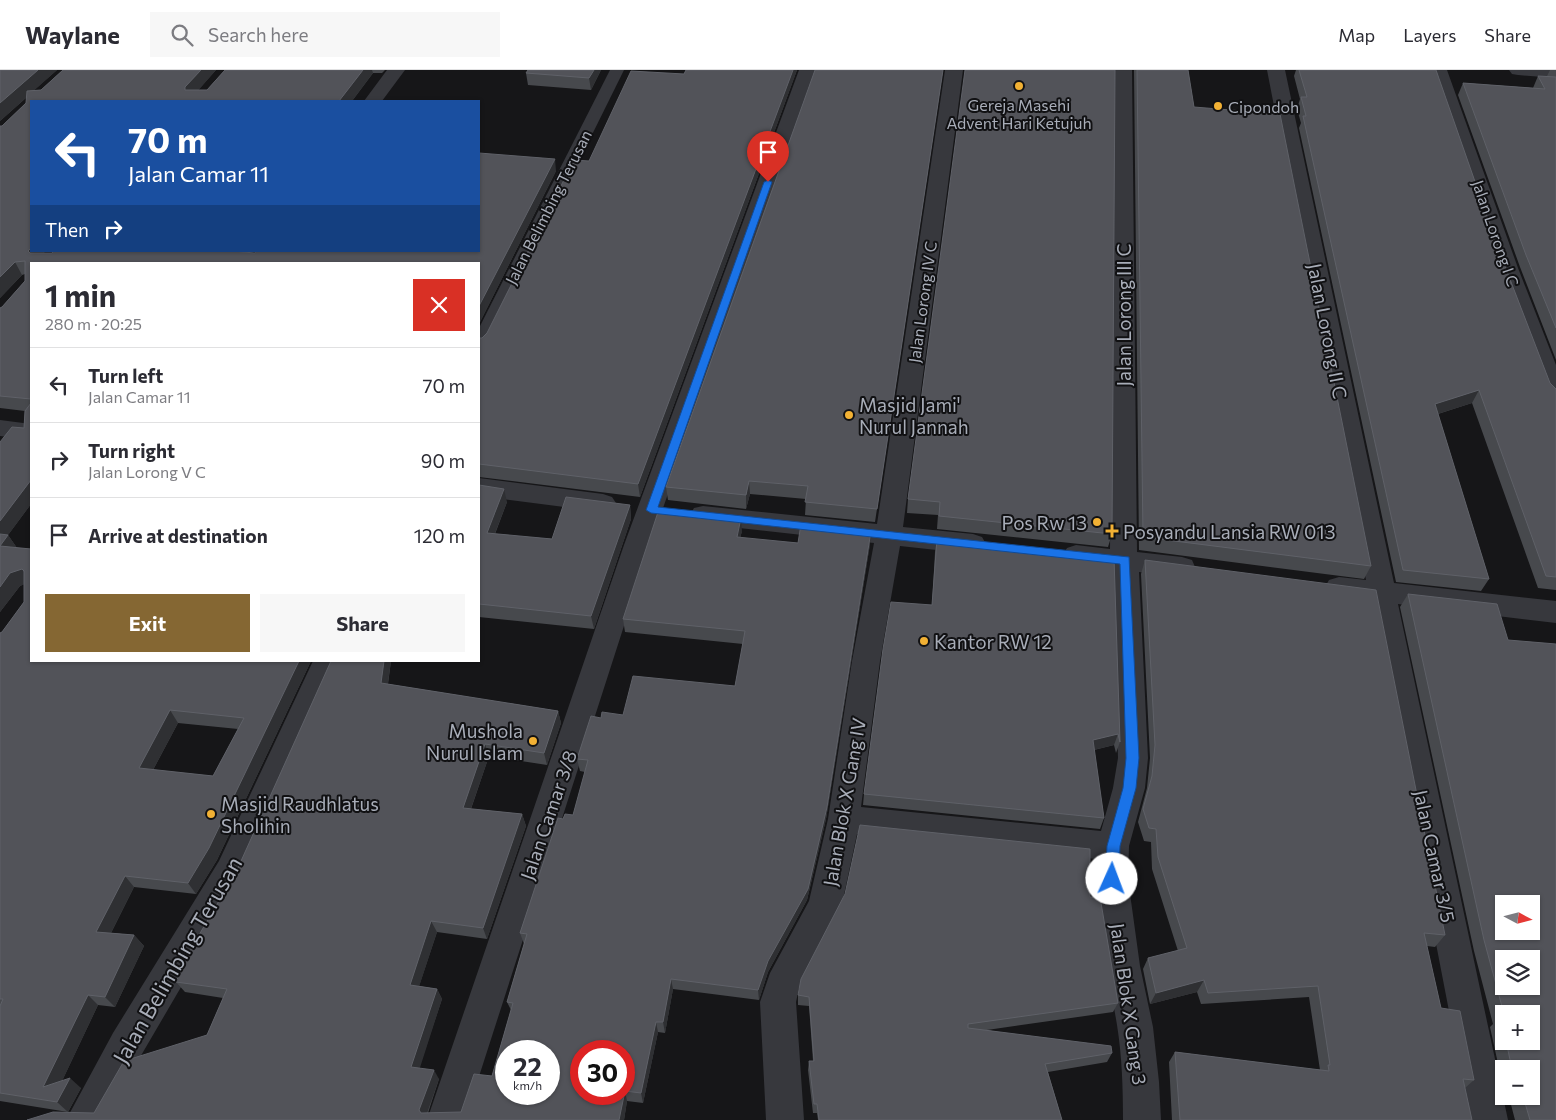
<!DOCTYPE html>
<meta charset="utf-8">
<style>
:root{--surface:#fff;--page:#f7f7f7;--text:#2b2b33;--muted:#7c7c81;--line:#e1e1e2;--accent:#856733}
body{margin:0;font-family:Commissioner,sans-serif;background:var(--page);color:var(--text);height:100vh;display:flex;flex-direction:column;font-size:19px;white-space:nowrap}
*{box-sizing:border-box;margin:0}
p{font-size:16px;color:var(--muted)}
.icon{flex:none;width:28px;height:28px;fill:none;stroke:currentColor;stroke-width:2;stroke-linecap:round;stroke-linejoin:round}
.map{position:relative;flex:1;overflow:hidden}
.details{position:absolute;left:30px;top:192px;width:450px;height:400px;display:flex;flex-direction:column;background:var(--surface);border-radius:0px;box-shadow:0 1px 4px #0004}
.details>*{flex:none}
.banner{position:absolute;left:30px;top:30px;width:450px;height:152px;border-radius:0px;box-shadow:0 1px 4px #0004;background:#1a4fa0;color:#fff;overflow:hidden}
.needle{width:32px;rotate:97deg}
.tools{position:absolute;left:1495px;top:825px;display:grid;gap:10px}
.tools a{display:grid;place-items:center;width:45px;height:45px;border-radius:0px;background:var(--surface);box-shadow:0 1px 4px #0004;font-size:25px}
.speed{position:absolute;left:495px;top:970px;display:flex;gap:10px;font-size:25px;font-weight:700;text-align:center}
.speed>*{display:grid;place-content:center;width:65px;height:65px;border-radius:50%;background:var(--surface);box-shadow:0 1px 4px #0004;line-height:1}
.speed small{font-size:12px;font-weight:400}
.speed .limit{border:8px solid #d22;background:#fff;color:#111}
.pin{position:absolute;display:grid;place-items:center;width:42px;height:42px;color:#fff;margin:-51px -21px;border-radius:50% 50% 50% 0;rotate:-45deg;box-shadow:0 0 5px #0007}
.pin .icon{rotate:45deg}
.me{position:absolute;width:55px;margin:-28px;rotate:2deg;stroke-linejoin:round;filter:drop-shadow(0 0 4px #0008)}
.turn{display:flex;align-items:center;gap:18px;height:105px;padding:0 15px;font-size:22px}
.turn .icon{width:65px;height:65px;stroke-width:2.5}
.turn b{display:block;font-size:35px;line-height:42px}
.then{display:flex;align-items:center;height:48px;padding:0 15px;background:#0003;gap:10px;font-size:19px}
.round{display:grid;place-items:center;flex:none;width:52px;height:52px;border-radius:0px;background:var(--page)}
.summary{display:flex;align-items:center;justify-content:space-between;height:85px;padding:0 15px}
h1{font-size:30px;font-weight:700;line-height:38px}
.primary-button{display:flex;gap:10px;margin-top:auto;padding:10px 15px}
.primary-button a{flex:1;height:58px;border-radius:0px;background:var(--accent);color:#fff;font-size:20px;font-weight:700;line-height:58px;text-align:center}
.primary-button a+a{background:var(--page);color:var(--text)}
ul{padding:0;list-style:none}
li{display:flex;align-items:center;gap:15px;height:75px;padding:0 15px;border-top:1px solid var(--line)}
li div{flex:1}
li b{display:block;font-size:19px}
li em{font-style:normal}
header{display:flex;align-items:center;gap:30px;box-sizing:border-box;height:70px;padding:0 25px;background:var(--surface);border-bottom:1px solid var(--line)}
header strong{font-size:24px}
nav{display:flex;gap:28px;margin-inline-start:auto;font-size:18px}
.search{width:350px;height:45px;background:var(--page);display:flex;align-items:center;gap:12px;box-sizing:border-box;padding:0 18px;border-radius:0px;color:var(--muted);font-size:19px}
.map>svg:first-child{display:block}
</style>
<header>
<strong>Waylane</strong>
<div class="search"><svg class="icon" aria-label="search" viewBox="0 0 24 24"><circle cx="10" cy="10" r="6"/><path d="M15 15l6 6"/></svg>Search here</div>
<nav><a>Map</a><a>Layers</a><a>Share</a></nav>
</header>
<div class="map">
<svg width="1556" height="1050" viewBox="0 0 1556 1050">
<rect width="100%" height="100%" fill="#161618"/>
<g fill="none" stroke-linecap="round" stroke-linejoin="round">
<path fill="#37383d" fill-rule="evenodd" d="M 610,0 L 624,0 L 488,275 L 485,279 L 479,280 L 479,258 Z"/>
<path fill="#37383d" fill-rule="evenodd" d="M 387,0 L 405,0 L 382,31 L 364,31 Z
M 799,0 L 817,0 L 650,475 L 465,1050 L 427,1050 L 624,475 Z
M 945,0 L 963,0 L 903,457 L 973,464 L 982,467 L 986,474 L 982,481 L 973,484 L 900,476 L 880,591 L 861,737 L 1101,761 L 1113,718 L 1118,688 L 1112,499 L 1067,492 L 1063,485 L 1067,478 L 1076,475 L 1110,479 L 1114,0 L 1132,0 L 1137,482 L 1182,487 L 1192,490 L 1195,497 L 1192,504 L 1182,507 L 1139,502 L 1148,688 L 1145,718 L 1129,776 L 1128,809 L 1140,896 L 1153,957 L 1159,1012 L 1161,1050 L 1123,1050 C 1123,1018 1122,986 1117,955 C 1108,900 1094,844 1096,789 L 857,764 L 842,834 L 799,918 L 796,932 L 804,1050 L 766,1050 L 760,932 L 770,903 L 809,831 L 828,749 L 852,591 L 874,473 L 703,454 L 694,452 L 690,445 L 694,438 L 703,436 L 877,454 Z
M 1267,0 L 1285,0 L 1394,513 L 1556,531 L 1556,553 L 1398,534 L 1508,1050 L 1470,1050 L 1370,531 L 1329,524 L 1325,517 L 1329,510 L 1339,507 L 1366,510 Z
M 1429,0 L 1447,0 L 1518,198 L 1556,295 L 1556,333 L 1548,330 L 1544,325 L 1496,198 Z
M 0,350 L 31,354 L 31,370 L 0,366 Z
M 479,408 L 603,424 L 612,427 L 616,433 L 612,439 L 603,442 L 479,426 Z
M 313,591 L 341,591 L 243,811 L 139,989 L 105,1050 L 66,1050 L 113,963 L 219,791 Z"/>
<path fill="#37383d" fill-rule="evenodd" d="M 1509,0 L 1556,0 L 1556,8 L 1518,5 L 1512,4 Z"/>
</g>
<path fill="#47494d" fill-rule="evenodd" d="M 0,0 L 57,0 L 34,20 L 41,20 L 63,0 L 216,0 L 198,20 L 207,20 L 225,0 L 385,0 L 382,3 L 373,3 L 352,31 L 31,31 L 31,181 L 45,181 L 44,183 L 245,182 L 255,183 L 556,101 L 479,254 L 31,194 L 31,434 L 8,465 L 17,478 L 31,479 L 31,591 L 311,591 L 217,790 L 196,824 L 134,817 L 111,863 L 134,865 L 144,876 L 115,937 L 98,935 L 62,1011 L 81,1018 L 68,1042 L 0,1031 L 0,563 L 2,562 L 24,532 L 24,514 L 20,516 L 0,542 L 0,372 L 24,358 L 25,341 L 0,338 L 0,238 L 2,237 L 25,211 L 25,204 L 22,205 L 0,228 L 2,56 L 26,33 L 27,27 L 0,51 ZM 178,653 L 238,659 L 213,706 L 153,700 Z
M 528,0 L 601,0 L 591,20 L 528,15 L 526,3 Z
M 686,0 L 797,0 L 640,427 L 479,407 L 479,268 L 482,268 L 487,263 L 589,91 L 684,4 Z
M 815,0 L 943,0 L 875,452 L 805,445 L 806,429 L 750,424 L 746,439 L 668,430 L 666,417 Z
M 1115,0 L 1112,464 L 1108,477 L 937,459 L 938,445 L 907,443 L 908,429 Z
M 1134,0 L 1188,0 L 1194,37 L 1371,496 L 1364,509 L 1139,480 Z
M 1296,0 L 1436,0 L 1501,186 L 1550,313 L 1556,319 L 1556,520 L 1538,518 L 1472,333 L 1438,344 L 1489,509 L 1481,521 L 1396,512 L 1299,58 L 1301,53 L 1297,39 L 1300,29 L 1294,6 Z
M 1550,0 L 1556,0 L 1556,290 L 1520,197 L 1458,25 L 1463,13 L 1533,18 L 1538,6 L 1547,6 Z
M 479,415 L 507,432 L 495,464 L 552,469 L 630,435 L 631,449 L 594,559 L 479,547 L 479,552 Z
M 742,461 L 740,468 L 798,473 L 870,474 L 826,749 L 807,830 L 768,902 L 759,930 L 673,919 L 665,963 L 658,962 L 643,1033 L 627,1031 L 624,1050 L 27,1050 L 94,1043 L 207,965 L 223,928 L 185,922 L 176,912 L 237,800 L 331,591 L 391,591 L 388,614 L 558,641 L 561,653 L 547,695 L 489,686 L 471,739 L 522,744 L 526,756 L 487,869 L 437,862 L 419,916 L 437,919 L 442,929 L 419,998 L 439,1009 L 428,1043 L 461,1042 L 492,1006 L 511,940 L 507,932 L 524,874 L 520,863 L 563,749 L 573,745 L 585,702 L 580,701 L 577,689 L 601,648 L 623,645 L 735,616 L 743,574 L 625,562 L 623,549 Z
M 937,469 L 1114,488 L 1120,672 L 1116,683 L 1114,675 L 1094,680 L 1104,748 L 1100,759 L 863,735 L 864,724 L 932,535 L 935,482 Z
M 1145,490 L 1445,865 L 1435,877 L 1427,876 L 1441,938 L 1474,1010 L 1465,1018 L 1472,1050 L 1172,1050 L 1169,992 L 1175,982 L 1320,1000 L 1309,927 L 1201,934 L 1197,922 L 1150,934 L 1143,899 L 1148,888 L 1178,881 L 1152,799 L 1151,772 L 1144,771 L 1138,752 L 1147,718 L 1150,688 L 1141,504 Z
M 1408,524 L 1556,1050 L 1515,1050 L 1509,1027 L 1507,1026 L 1531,1026 L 1531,999 L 1504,999 L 1504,1021 L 1490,957 L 1493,954 L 1474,881 L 1400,537 ZM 1504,944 L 1531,971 L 1504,971 Z
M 1090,827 L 1118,933 L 1113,942 L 987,960 L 1112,983 L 1107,992 L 1048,1002 L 1062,1050 L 818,1050 L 817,1043 L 813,1043 L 808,1000 L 809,991 L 813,991 L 809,936 L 798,935 L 798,925 Z"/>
<path fill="#2f3033" d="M 38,0 L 57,0 L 0,51 L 0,33 Z
M 201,0 L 216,0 L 190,30 L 185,20 L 185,17 Z
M 363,0 L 372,0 L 373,3 L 352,31 L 339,31 Z
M 594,0 L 601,0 L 591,20 L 589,8 Z
M 793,0 L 797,0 L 640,427 L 638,414 Z
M 555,89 L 556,101 L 479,254 L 479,236 Z
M 31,178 L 31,181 L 45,181 L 35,194 L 28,181 Z
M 15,192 L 22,205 L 0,228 L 0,207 Z
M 1479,320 L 1472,333 L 1428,347 L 1435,334 Z
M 31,410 L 31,434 L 0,476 L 0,451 Z
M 749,411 L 750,424 L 746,439 L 746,425 Z
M 504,419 L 507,432 L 490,476 L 487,463 Z
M 630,435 L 631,449 L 594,559 L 591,546 Z
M 741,448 L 742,461 L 737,480 L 737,467 Z
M 871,461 L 870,474 L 826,749 L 807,830 L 768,902 L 759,930 L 758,920 Z
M 8,465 L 17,478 L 0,476 Z
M 22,499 L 30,512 L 20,516 L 0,542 L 0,517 L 10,503 Z
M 299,591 L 311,591 L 217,790 L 196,824 L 188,813 Z
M 384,591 L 391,591 L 386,626 L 381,613 Z
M 170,640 L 178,653 L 147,711 L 139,698 Z
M 558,641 L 561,653 L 547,695 L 544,683 Z
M 1118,664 L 1114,675 L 1089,681 L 1093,670 Z
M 485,674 L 489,686 L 467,750 L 463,738 Z
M 522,744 L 526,756 L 487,869 L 483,858 Z
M 125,806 L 134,817 L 106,873 L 96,862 Z
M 431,851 L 437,862 L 416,926 L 410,915 Z
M 134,865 L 144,876 L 115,937 L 105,927 Z
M 671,909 L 673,919 L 665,963 L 663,952 Z
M 1204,910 L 1197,922 L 1150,934 L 1156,923 Z
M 437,919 L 442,929 L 417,1007 L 411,997 Z
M 88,925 L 98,935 L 55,1026 L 43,1017 Z
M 656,952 L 658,962 L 643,1033 L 641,1023 Z
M 434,1000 L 439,1009 L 425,1049 L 419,1040 Z
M 70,1008 L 81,1018 L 68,1042 L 57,1032 Z
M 625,1021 L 627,1031 L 624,1050 L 619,1050 Z"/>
<path fill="#525359" stroke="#5f6168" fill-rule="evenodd" d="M 0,0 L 38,0 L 0,33 Z
M 63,0 L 201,0 L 185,17 L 185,20 L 207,20 L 225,0 L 363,0 L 339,31 L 31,31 L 31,178 L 28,181 L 30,183 L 52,183 L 54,181 L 232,181 L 255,183 L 256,181 L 479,181 L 479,83 L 555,89 L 479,236 L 479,194 L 31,194 L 31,329 L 0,326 L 0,238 L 2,237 L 25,211 L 25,191 L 15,192 L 0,207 L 0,56 L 2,56 L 26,33 L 27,21 L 41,20 Z
M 528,0 L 594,0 L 589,8 L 526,3 Z
M 686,0 L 793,0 L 638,414 L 479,394 L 479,268 L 482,268 L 487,263 L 574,90 L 589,91 L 631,1 L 684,4 Z
M 815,0 L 943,0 L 877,439 L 805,432 L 808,416 L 749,411 L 746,425 L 666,417 Z
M 965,0 L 1115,0 L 1112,464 L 939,446 L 940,432 L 908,429 Z
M 1137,0 L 1188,0 L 1194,37 L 1280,44 L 1371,496 L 1143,467 Z
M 1299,0 L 1436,0 L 1501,186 L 1550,313 L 1556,319 L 1556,507 L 1546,506 L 1479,320 L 1435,334 L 1489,509 L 1403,500 L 1303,46 L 1306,46 L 1301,27 L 1307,27 Z
M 1538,6 L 1556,7 L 1556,258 L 1526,185 L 1463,13 L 1545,19 Z
M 31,333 L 31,410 L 0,451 L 0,372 L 12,357 L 24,358 L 25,341 Z
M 479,415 L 504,419 L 487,463 L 552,469 L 566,427 L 630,435 L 591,546 L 479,534 Z
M 659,439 L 741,448 L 737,467 L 798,473 L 801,454 L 871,461 L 827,737 L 808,819 L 768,891 L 758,920 L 671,909 L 663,952 L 656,952 L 641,1023 L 625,1021 L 619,1050 L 27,1050 L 53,1042 L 94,1043 L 124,991 L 207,965 L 227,919 L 176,912 L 192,877 L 237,800 L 331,591 L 384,591 L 381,613 L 558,641 L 544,683 L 485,674 L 463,738 L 522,744 L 483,858 L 431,851 L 410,915 L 437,919 L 411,997 L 434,1000 L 419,1040 L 421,1043 L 461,1042 L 474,1004 L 492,1006 L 513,933 L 507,932 L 527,864 L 520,863 L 558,748 L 563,749 L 565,744 L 573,745 L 588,690 L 577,689 L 591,646 L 601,648 L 602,642 L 623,645 L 633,606 L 735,616 L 745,561 L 623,549 ZM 506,981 L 549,981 L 549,1024 L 506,1024 ZM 581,981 L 624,981 L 624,1024 L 581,1024 Z
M 0,464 L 8,465 L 0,476 L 31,479 L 31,591 L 299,591 L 209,778 L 188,813 L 125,806 L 96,862 L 134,865 L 105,927 L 88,925 L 43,1017 L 70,1008 L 57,1032 L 0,1023 L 0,936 L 3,929 L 0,929 L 0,563 L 2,562 L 24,532 L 24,501 L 22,499 L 10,503 L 0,517 ZM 170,640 L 244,648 L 213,706 L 139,698 Z
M 937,469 L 1114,488 L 1120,672 L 1118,664 L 1093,670 L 1104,748 L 864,724 L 883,579 L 891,532 L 932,535 Z
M 1145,490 L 1376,520 L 1445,865 L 1424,863 L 1441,938 L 1460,941 L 1474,1010 L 1463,1009 L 1472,1050 L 1180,1050 L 1175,982 L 1329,1001 L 1328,995 L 1330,995 L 1318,916 L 1208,923 L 1204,910 L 1156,923 L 1148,888 L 1187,878 L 1158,787 L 1156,759 L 1149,758 L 1143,739 L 1152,706 L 1155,675 Z
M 1408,524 L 1497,534 L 1508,570 L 1556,574 L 1556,1050 L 1530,1050 L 1523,1026 L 1531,1026 L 1531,999 L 1512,999 L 1506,971 L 1531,971 L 1531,944 L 1504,944 L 1484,870 ZM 1504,834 L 1531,834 L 1531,861 L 1504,861 ZM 1504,889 L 1531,889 L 1531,916 L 1504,916 Z
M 860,755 L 1090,779 L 1090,827 L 1100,827 L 1118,933 L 968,954 L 968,958 L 1111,976 L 1112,983 L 1045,994 L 1062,1050 L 819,1050 L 817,1034 L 814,1034 L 809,991 L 814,991 L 809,927 L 798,925 L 801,909 L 845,824 Z
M 1501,946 L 1504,947 L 1504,959 Z"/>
<path fill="#1a73e8" stroke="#114b97" d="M 768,110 L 772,112 L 658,437 L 1129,487 L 1139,688 L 1136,718 L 1120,776 L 1119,809 L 1117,813 L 1112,815 L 1107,813 L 1105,809 L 1107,776 L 1123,718 L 1126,688 L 1120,494 L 651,443 L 646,440 L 764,112 Z"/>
<g fill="#f2b134" stroke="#111113" stroke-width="2">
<circle cx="1019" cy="16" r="5"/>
<circle cx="1218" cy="36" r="5"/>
<circle cx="849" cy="345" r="5"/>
<circle cx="1097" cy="452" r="5"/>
<path d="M1109.5 453.5h5v5h5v5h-5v5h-5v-5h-5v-5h5z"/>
<circle cx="924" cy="571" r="5"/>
<circle cx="533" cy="671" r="5"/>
<circle cx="211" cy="744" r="5"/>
</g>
<g text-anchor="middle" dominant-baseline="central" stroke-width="4" stroke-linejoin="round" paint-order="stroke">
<g font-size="16" fill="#a8adb8" stroke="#111113">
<text x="1019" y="34">Gereja Masehi<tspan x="1019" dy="18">Advent Hari Ketujuh</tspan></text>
<text x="1228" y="36" text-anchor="start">Cipondoh</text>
</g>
<g font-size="16" fill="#a8adb8" stroke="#111113">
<text transform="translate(548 137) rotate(-63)">Jalan Belimbing Terusan</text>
<text transform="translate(1496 163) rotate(71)">Jalan Lorong I C</text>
<text transform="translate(922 232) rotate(-82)">Jalan Lorong IV C</text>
</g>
<g font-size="19" fill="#a8adb8" stroke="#111113">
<text transform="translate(1123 245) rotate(-90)">Jalan Lorong III C</text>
<text transform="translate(1328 261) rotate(79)">Jalan Lorong II C</text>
<text transform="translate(844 732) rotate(-80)">Jalan Blok X Gang IV</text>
<text transform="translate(548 745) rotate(-71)">Jalan Camar 3/8</text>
<text transform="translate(1435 786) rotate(78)">Jalan Camar 3/5</text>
<text transform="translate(1129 934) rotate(82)">Jalan Blok X Gang 3</text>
</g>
<g font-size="19" fill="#a8adb8" stroke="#111113" text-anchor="start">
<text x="859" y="334">Masjid Jami'<tspan x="859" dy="22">Nurul Jannah</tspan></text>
<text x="1087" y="452" text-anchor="end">Pos Rw 13</text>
<text x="1123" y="461">Posyandu Lansia RW 013</text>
<text x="934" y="571">Kantor RW 12</text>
<text x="523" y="660" text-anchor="end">Mushola<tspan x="523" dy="22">Nurul Islam</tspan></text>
<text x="221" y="733">Masjid Raudhlatus<tspan x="221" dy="22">Sholihin</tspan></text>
</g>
<g font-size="22" fill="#a8adb8" stroke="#111113">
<text transform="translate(177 890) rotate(-60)">Jalan Belimbing Terusan</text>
</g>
</g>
</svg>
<div class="tools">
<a><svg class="needle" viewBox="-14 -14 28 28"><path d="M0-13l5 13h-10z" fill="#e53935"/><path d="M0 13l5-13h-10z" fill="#7c7c81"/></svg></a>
<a><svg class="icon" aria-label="layers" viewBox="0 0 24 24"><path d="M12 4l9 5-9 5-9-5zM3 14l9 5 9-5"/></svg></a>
<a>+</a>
<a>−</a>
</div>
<div class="speed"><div>22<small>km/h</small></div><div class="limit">30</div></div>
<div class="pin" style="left:768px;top:112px;background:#d93025"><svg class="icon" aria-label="arrive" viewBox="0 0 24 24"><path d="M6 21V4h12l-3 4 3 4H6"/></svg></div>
<svg class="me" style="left:1112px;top:809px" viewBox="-20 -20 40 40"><circle r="19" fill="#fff"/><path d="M0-13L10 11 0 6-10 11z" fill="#1a73e8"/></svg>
<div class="banner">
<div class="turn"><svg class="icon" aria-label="left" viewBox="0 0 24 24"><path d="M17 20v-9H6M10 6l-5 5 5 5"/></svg><div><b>70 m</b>Jalan Camar 11</div></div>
<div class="then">Then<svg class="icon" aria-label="right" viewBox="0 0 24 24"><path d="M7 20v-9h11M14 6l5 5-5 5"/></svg></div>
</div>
<section class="details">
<div class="summary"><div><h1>1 min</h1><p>280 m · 20:25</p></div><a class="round" style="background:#d93025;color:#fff"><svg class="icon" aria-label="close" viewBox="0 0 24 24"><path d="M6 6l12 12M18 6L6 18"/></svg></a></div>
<ul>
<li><svg class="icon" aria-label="left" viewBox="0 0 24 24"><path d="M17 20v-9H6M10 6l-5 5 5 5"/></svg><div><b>Turn left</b><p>Jalan Camar 11</p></div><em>70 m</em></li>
<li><svg class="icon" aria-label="right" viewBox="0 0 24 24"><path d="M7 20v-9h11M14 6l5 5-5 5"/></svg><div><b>Turn right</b><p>Jalan Lorong V C</p></div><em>90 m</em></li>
<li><svg class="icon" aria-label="arrive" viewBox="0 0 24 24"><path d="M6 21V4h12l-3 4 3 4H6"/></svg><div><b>Arrive at destination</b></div><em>120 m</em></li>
</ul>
<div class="primary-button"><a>Exit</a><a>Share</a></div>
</section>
</div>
